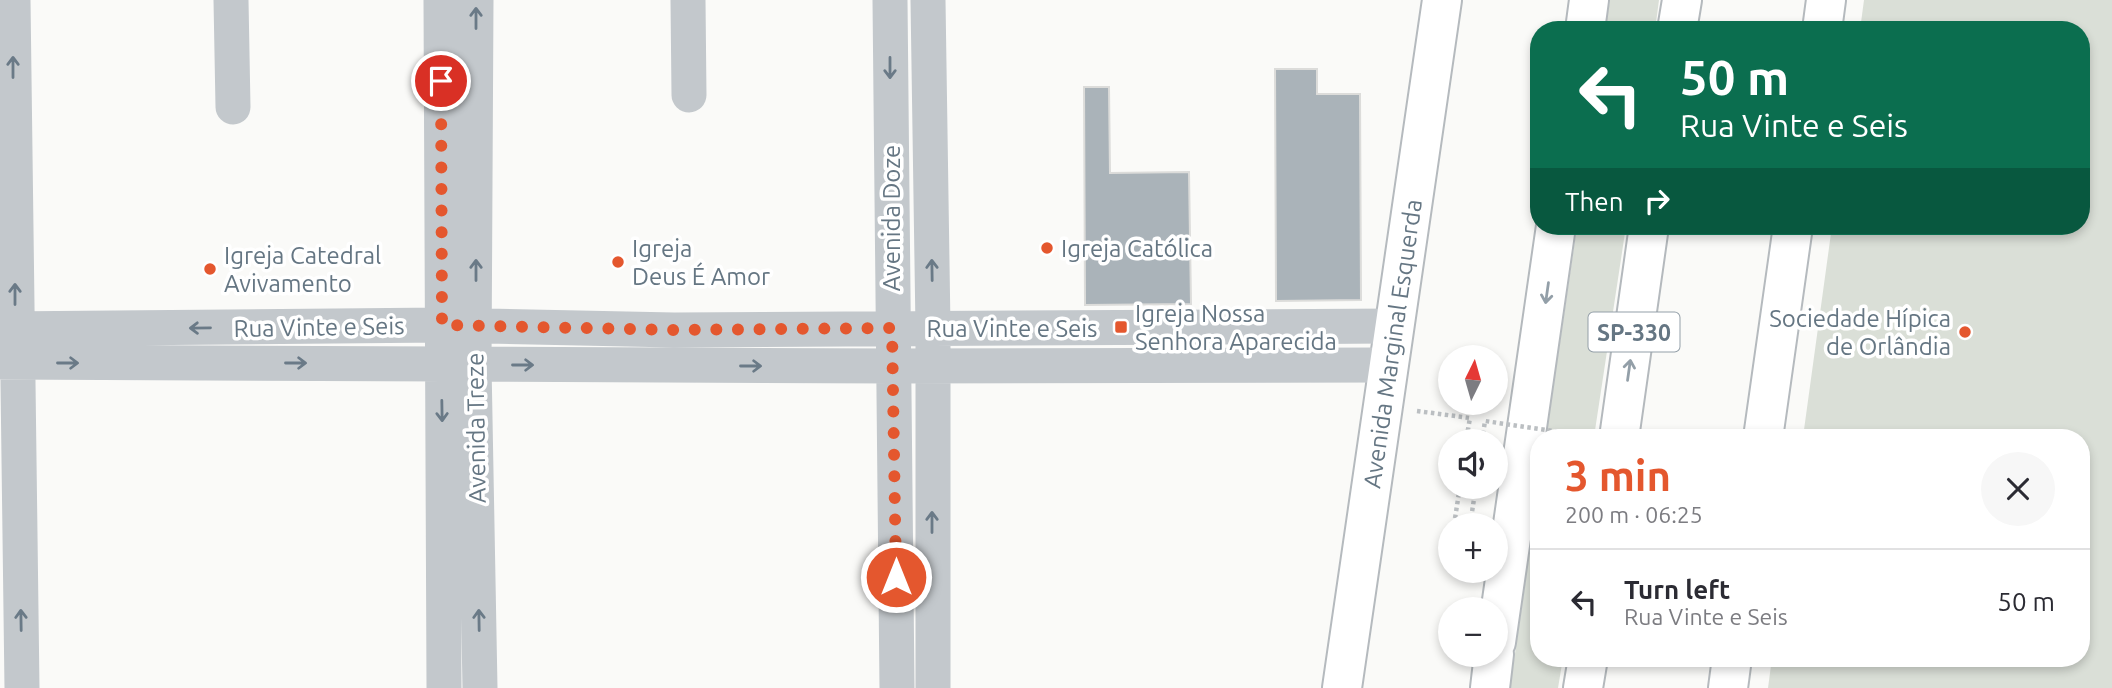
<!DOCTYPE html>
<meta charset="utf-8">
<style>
:root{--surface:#fff;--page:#f7f7f7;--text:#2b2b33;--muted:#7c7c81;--line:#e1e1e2;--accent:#e4572e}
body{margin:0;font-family:Ubuntu,sans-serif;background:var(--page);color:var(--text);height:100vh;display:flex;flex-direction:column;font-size:26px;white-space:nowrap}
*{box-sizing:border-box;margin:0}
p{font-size:23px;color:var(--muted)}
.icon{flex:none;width:38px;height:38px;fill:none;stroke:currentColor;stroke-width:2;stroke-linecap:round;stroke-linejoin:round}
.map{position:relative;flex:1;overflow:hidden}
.details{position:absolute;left:1530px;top:429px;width:560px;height:238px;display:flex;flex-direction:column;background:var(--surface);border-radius:28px;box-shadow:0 4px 10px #0003}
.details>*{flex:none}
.top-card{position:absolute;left:1530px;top:21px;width:560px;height:214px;border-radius:28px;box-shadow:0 4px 10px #0003;background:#0b6e4f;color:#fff;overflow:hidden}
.needle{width:46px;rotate:5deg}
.buttons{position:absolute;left:1438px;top:345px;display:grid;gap:14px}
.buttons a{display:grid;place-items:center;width:70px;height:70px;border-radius:50%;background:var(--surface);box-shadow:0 4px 10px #0003;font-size:35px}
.pin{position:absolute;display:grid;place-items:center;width:60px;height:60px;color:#fff;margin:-30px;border:4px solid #fff;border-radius:50%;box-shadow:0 2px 7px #0007}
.me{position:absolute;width:77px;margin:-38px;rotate:0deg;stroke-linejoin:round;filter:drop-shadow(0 0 5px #0008)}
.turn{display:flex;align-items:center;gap:24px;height:147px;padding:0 35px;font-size:32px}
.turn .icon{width:91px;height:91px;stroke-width:2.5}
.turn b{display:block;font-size:49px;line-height:60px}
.then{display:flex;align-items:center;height:66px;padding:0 35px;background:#0003;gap:14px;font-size:26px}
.round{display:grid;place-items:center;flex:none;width:74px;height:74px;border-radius:37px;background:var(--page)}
.head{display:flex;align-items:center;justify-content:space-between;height:119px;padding:0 35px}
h1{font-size:42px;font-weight:700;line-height:52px;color:var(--accent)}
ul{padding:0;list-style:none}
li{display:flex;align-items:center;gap:21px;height:105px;padding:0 35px;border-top:2px solid var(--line)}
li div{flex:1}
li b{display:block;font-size:26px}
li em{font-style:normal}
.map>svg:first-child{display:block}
</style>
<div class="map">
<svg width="2112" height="688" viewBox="0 0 2112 688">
<rect width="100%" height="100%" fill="#fafaf8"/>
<path fill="#dadfd7" d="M 1610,0 L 1659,0 L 1655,30 L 1605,30 Z
M 1864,0 L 2112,0 L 2112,688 L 1768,688 L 1772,658 L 2081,658 L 2081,438 L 1803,437 L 1832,226 L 2081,226 L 2081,30 L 1860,30 Z
M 1577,226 L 1626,226 L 1594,437 L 1546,437 Z
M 1538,494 L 1538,658 L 1563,658 L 1558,688 L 1510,688 Z"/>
<path fill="#aab3b9" stroke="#dcdcda" stroke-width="2" d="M 1275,69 L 1317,69 L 1317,94 L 1360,94 L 1361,300 L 1276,301 Z
M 1084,87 L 1109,87 L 1110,173 L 1189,172 L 1191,304 L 1085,305 Z"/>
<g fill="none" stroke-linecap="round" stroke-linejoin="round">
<defs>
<g id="major">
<path d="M 1822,30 L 1826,0"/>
<path d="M 1763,438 L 1793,226"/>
<path id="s1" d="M 1342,688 L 1442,0"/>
<path d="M 1728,688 L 1732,658"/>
</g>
<path id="highway" d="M 1585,30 L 1589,0
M 1677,30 L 1682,0
M 1619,438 L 1649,226
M 1496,642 L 1556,226
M 1490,688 L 1494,654
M 1583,688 L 1588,658"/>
</defs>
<use href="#major" stroke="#b5babe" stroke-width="42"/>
<use href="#highway" stroke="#b4b9bd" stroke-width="42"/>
<path stroke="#bbbfc2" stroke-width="4.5" stroke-dasharray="3.5 3.5" stroke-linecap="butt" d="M 1417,411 L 1470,418 L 1466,441
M 1454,525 L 1460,486
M 1470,525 L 1476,486
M 1451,545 L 1451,553"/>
<path stroke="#c3c8cc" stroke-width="35" d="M 13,0 L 22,688
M 231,0 L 233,107
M 441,0 L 444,688
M 476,0 L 474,364 L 480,688
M 688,0 L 689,95
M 890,0 L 897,688
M 928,0 L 933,328 L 933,688
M 0,329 L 442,325 L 674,330 L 1395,326
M 0,362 L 894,366 L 1389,365"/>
<use href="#major" stroke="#fff" stroke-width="38"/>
<use href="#highway" stroke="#fff" stroke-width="38"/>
<path stroke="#bbbfc2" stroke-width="4.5" stroke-dasharray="3.5 3.5" stroke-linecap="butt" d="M 1482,441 L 1485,421 L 1600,438"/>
</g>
<defs><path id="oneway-shaft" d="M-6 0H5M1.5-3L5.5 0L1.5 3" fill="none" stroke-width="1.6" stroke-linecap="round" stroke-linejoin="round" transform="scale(1.75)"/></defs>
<g stroke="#6a7a87">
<use href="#oneway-shaft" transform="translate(476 18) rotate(-90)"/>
<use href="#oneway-shaft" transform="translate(13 67) rotate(-90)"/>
<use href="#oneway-shaft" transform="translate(890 68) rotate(90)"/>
<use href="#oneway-shaft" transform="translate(476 270) rotate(-90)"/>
<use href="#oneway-shaft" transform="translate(932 270) rotate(-91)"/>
<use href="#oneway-shaft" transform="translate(15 294) rotate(-90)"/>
<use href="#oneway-shaft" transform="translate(200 328) rotate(179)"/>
<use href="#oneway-shaft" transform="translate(68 363)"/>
<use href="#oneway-shaft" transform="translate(296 363)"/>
<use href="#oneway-shaft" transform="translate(523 365)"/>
<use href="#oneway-shaft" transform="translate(751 366)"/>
<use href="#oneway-shaft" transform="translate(442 411) rotate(89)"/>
<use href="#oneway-shaft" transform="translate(932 522) rotate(-90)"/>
<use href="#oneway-shaft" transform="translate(21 620) rotate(-91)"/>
<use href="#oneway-shaft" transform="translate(479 620) rotate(-91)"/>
</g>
<g stroke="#939fa8">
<use href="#oneway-shaft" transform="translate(1547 293) rotate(98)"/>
<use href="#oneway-shaft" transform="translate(1629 370) rotate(-82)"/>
</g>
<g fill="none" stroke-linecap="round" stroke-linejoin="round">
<path stroke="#e4572e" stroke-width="12" stroke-dasharray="0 21.6" d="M 441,81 L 442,325 L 674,330 L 892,328 L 896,577"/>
</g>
<g fill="#e4572e" stroke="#fff" stroke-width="2.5">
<circle cx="1047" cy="248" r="7"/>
<circle cx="618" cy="262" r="7"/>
<circle cx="210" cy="269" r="7"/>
<rect x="1114" y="320" width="14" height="14" rx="3.5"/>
<circle cx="1965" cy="332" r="7"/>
</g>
<g text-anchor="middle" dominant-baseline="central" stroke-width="7" stroke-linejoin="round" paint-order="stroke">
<rect fill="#fff" stroke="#939fa8" stroke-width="2" x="1588.5" y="312.5" width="91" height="39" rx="5"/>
<g font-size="23" font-weight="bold" fill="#657683">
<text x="1634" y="332">SP-330</text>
</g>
<g font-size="24" fill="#657683" stroke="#fff">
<text transform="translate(891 218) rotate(-90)">Avenida Doze</text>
<text transform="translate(319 327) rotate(-1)">Rua Vinte e Seis</text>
<text x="1012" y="328">Rua Vinte e Seis</text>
<text stroke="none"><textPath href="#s1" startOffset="348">Avenida Marginal Esquerda</textPath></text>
<text transform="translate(476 428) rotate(-91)">Avenida Treze</text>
</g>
<g font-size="24" fill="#657683" stroke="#fff" text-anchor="start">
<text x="632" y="248">Igreja<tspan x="632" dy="28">Deus É Amor</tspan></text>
<text x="1061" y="248">Igreja Católica</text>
<text x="224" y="255">Igreja Catedral<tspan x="224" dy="28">Avivamento</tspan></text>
<text x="1135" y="313">Igreja Nossa<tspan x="1135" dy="28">Senhora Aparecida</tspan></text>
<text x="1951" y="318" text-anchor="end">Sociedade Hípica<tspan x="1951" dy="28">de Orlândia</tspan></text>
</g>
</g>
</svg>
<div class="buttons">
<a><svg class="needle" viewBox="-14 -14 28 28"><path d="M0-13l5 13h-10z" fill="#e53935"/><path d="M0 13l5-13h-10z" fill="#7c7c81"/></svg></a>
<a><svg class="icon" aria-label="sound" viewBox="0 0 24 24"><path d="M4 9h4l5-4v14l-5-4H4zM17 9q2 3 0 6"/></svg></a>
<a>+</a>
<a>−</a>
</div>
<div class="pin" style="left:441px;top:81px;background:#d93025"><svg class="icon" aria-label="arrive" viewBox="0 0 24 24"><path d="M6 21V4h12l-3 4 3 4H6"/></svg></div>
<svg class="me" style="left:896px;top:577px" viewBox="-20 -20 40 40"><circle r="17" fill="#e4572e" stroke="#fff" stroke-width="3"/><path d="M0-11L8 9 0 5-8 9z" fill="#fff"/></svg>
<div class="top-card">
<div class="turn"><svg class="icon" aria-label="left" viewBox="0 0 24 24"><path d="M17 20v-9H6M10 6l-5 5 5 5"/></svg><div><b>50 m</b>Rua Vinte e Seis</div></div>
<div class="then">Then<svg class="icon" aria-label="right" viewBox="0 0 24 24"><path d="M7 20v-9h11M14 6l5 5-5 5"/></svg></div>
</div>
<section class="details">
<div class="head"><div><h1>3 min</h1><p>200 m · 06:25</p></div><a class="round"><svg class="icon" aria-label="close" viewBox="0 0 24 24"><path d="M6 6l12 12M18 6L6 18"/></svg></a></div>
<ul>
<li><svg class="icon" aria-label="left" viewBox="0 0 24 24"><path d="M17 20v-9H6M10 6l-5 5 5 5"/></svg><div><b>Turn left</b><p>Rua Vinte e Seis</p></div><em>50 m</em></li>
</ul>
</section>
</div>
